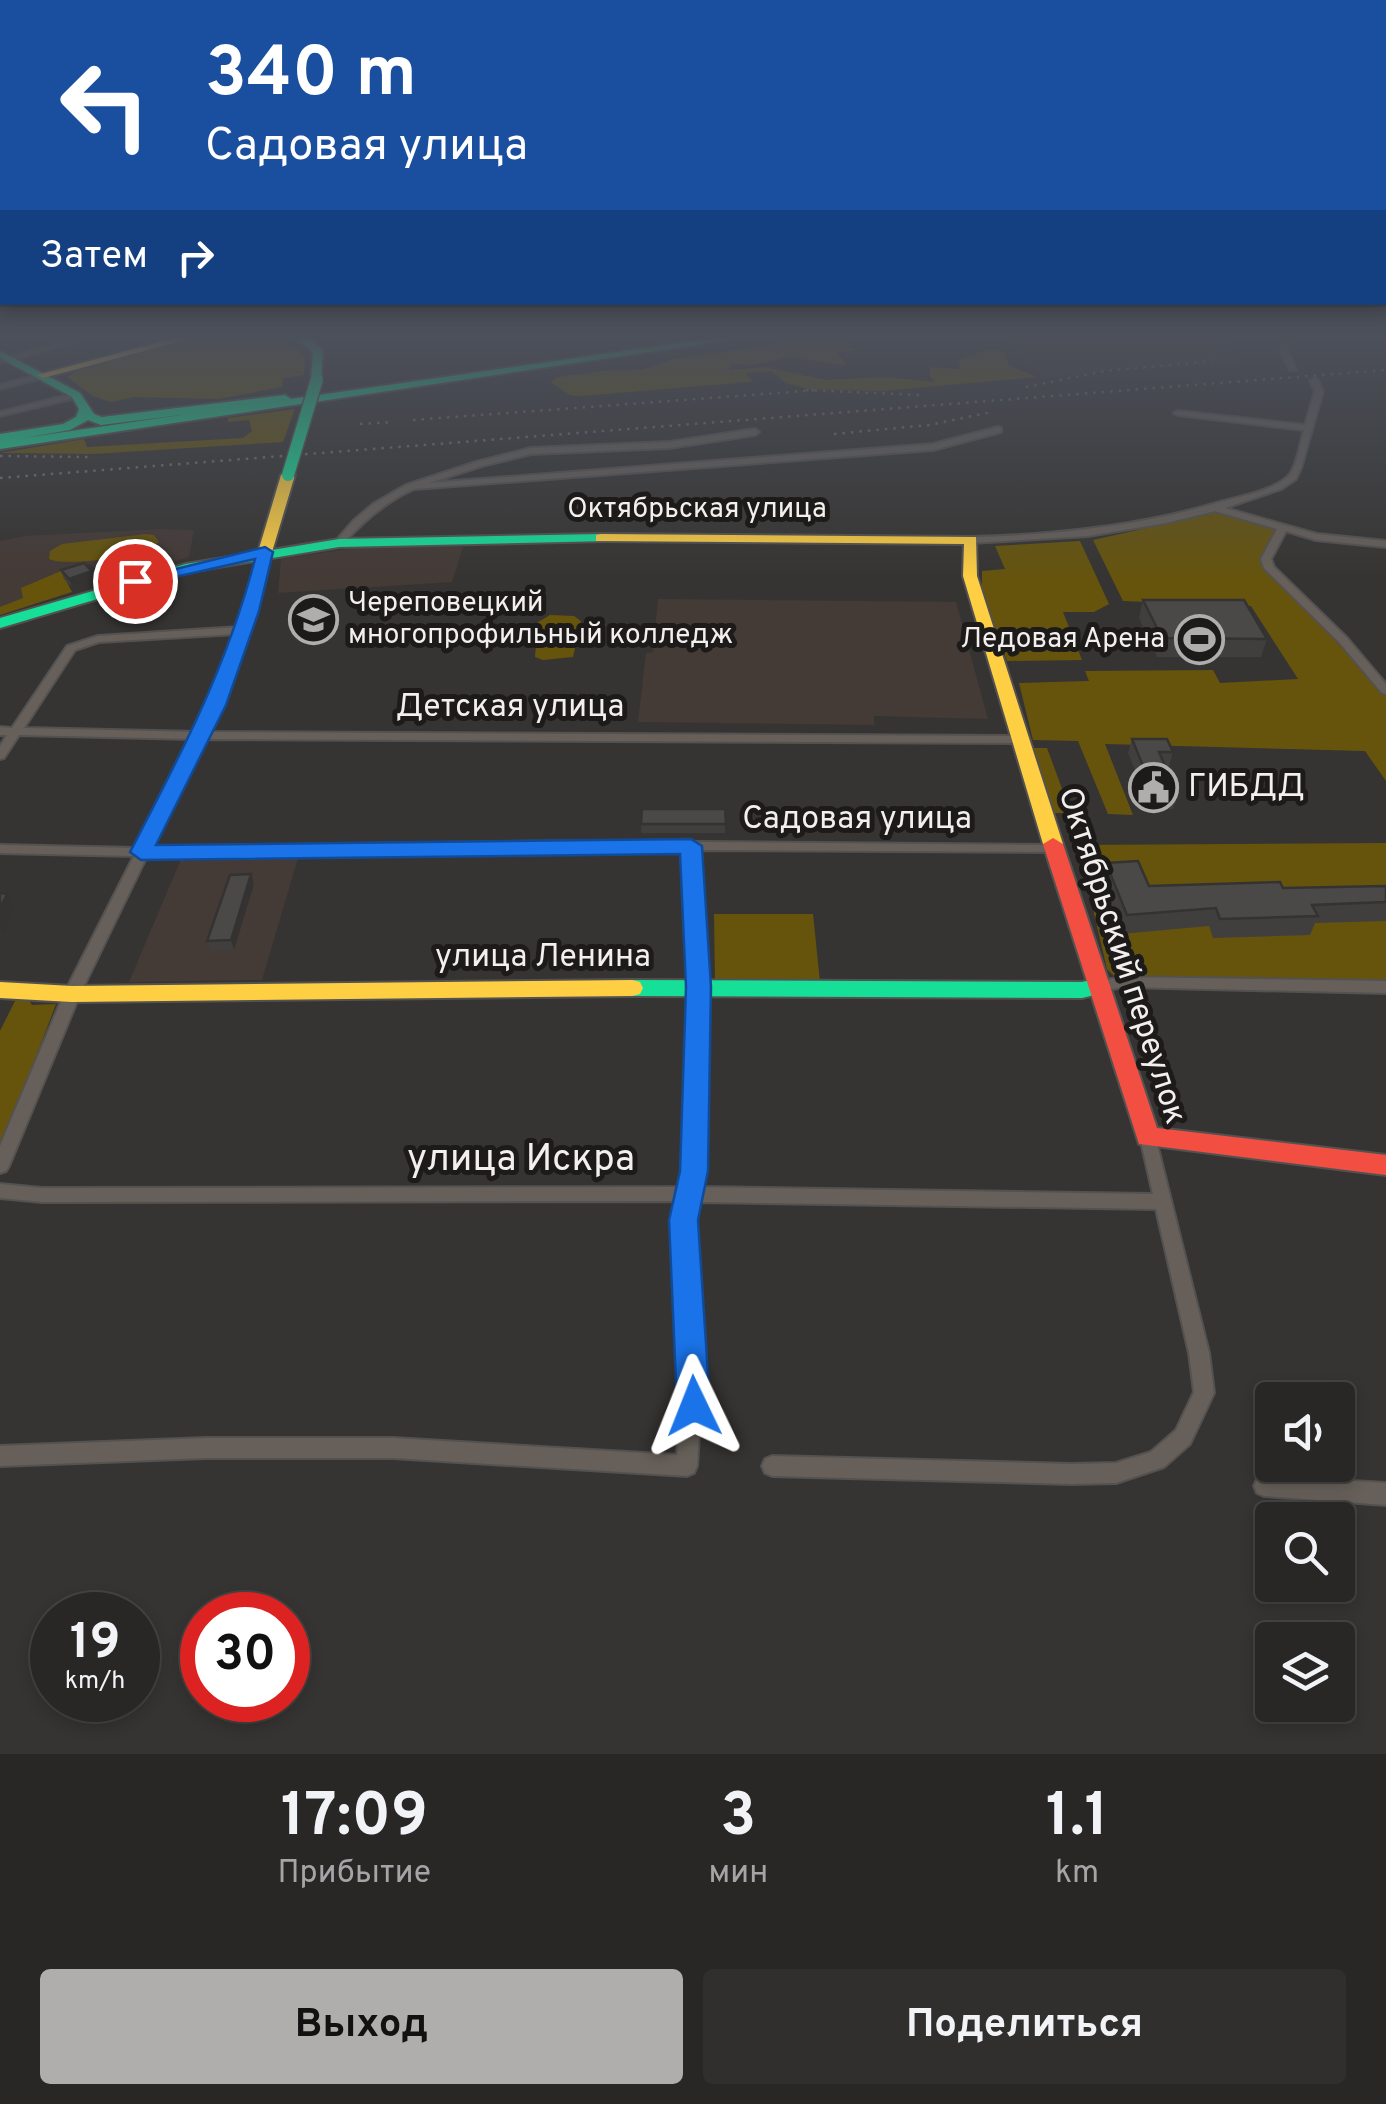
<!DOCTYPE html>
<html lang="ru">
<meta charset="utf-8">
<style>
:root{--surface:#282726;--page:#302f2e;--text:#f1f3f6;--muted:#a5a5a7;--line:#444443;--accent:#b0aeac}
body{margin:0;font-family:Overpass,sans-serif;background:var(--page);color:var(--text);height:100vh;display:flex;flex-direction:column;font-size:38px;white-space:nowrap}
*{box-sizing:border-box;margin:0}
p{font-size:32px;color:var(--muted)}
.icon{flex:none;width:55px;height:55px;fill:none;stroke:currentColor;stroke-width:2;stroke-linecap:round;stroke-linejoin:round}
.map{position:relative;height:1754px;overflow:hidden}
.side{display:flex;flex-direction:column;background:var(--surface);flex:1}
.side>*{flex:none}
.guide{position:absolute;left:0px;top:0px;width:1388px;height:305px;box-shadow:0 5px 15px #0003,0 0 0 2px var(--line);background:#1a4fa0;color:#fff;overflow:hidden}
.buttons{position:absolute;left:1255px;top:1382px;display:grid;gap:20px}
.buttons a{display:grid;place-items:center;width:100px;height:100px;border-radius:10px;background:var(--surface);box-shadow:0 5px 15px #0003,0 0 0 2px var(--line);font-size:50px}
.speed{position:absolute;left:30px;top:1592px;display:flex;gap:20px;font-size:50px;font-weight:700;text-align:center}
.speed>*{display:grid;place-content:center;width:130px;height:130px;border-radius:50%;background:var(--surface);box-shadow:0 5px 15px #0003,0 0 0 2px var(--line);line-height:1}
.speed small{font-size:25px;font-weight:400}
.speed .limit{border:15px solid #d22;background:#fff;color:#111}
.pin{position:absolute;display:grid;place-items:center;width:85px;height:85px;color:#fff;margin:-42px;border:5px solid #fff;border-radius:50%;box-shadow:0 2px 10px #0007}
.me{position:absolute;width:110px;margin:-55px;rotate:358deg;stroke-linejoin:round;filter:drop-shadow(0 0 8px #0008)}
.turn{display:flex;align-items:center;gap:35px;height:210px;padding:0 40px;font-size:45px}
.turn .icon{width:130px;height:130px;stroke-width:2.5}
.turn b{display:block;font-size:70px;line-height:85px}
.then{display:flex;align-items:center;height:95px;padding:0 40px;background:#0003;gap:20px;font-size:38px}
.eta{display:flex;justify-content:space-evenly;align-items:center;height:170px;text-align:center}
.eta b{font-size:60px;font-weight:700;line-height:70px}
.button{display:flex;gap:20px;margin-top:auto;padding:20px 40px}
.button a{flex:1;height:115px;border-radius:10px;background:var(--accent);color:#111;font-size:40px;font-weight:700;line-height:115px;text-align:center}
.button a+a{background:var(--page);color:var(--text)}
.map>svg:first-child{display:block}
</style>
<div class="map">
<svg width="1386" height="1754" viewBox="0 0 1386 1754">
<rect width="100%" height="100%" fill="#363432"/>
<path fill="#443a36" d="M 998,335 L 1214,335 L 1228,344 L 1221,346 L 1244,363 L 1094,372 L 1044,379 Z
M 161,529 L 194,530 L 189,557 L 114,580 L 89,564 L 51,576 L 65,593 L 0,613 L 0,541 L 26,536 Z
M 363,547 L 463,547 L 452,582 L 278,593 L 281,559 Z
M 658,599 L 956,602 L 988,719 L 874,716 L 874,725 L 638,722 L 646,653 L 653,652 Z
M 298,858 L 262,980 L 129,982 L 181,859 Z"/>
<path fill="#66540d" d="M 228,335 C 253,336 289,335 305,357 L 304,375 L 283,378 L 282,387 L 218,399 L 134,397 L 111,402 L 93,396 L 67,377 L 75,372 C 127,358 174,341 228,335 Z
M 843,335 L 850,335 L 844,339 L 844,344 L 858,350 L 837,353 L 847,366 L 789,357 L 753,365 L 732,364 L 729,370 L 765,367 L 826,380 L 884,377 L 935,382 L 930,376 L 930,367 L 960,369 L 959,359 L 987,350 L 1004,352 L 1009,366 L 1037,377 L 881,391 L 808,389 L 786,383 L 771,371 L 748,373 L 746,375 L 753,381 L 749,382 L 581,396 L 570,395 L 551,382 L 558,377 L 603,371 L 642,370 L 673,359 Z
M 295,409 L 283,442 L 93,454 L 0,453 L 84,439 L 87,447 L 243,438 L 252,431 L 249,420 L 228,422 L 228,418 Z
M 1218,512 L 1281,531 L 1266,567 L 1386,695 L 1386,781 L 1365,751 L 1105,744 L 1133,815 L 1108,814 L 1078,741 L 1033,740 L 1019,683 L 1089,681 L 1085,671 L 1213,670 L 1220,683 L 1298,679 L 1251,606 L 1123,601 L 1093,540 Z
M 146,534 L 154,535 L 159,542 C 147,557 65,567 49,559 L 50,551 L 62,544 Z
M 1080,541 L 1109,604 L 1094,612 L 1063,612 L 1082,660 L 1007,661 L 982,590 L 982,571 L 1005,569 L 995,546 Z
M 61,571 L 72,592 L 0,615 L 0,607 L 23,598 L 21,588 Z
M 550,615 L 574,616 L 581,621 L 573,657 L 543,660 L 535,657 L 538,622 Z
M 1033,748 L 1047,748 L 1071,813 L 1052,813 Z
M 1386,843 L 1386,981 L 1114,976 L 1107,969 L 1078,845 Z
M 714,914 L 813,914 L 820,982 L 715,982 Z
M 28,999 L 32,1005 L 56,1004 L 0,1151 L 0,1031 L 15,1001 Z"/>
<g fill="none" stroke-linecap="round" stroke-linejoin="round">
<defs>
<path id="street" d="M 88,335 L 101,335 L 0,363 L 0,359 Z
M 1282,335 L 1290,335 L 1289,353 L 1296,370 L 1290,370 L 1281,353 Z
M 43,373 L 46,373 L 46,377 L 0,389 L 0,385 Z
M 1314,379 L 1317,379 L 1323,391 L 1301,468 L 1296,479 L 1281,489 L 1225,508 L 1317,534 L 1386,541 L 1386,547 L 1316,540 L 1286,531 L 1271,559 L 1274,567 L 1347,638 L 1386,684 L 1386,694 L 1382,693 L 1339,642 L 1264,568 L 1261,559 L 1277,529 L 1215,511 L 1166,523 L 1088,536 L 971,543 L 966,540 L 971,537 C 1053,535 1134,527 1213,504 C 1232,498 1277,491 1290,474 C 1298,463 1300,443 1304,430 L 1178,415 L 1174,413 L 1178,411 L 1305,425 L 1315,391 L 1310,381 Z
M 76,393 L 80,395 L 79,397 L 0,416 L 0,412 Z
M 998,427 L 1001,428 L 1001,432 L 933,450 L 414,489 C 385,502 363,521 342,545 L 334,543 L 353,521 L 373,504 L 406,485 L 476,462 L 531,448 L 669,442 L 755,429 L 759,432 L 755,435 L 669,448 L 531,454 L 482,466 L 429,483 L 933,444 Z
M 265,549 L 270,552 C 255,614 237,674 209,732 L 1025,736 L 1027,739 L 1021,743 L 205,739 L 152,847 L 589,841 L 1059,845 L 1061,848 L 1054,852 L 698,850 L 707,987 L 703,1171 L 699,1187 L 1153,1194 L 1140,1137 L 1142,1132 L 1148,1130 L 1154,1132 L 1209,1353 L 1214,1393 L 1190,1444 L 1164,1467 L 1116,1483 L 1071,1484 L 772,1476 L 765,1473 L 762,1466 L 765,1459 L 772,1456 L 1071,1464 L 1116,1463 L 1151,1452 L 1176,1430 L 1194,1392 L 1189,1353 L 1156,1209 L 697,1202 L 693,1220 L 703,1368 L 697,1466 L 694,1473 L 687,1476 L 393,1458 L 206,1458 L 0,1466 L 0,1446 L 206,1438 L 393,1438 L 677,1455 L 683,1368 L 675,1220 L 679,1201 L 42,1202 L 0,1198 L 0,1184 L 42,1188 L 682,1187 L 685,1171 L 691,987 L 684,850 L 589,849 L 147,856 L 80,994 L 9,1166 L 6,1171 L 0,1173 L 0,1146 L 64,994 L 134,856 L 0,853 L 0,845 L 138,848 L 193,739 L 19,735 L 4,758 L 0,759 L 0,746 L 7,735 L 0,735 L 0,727 L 12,728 L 67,646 L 98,636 L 239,627 L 260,552 ZM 236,634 L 210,705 L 197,732 L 24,728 L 75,650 L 99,642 Z
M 1124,977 L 1386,981 L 1386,993 L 1124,987 L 1099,991 L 1094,990 L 1091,986 L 1094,982 Z
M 1264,1476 L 1386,1483 L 1386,1505 L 1264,1496 L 1257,1493 L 1254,1486 L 1257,1479 Z"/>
<path id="fast" d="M 281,335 L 312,340 L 323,350 L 321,381 L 311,379 L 313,353 L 304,344 Z
M 735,335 L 762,335 L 0,449 L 0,434 L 63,424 L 76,417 L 79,409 L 72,397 L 0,358 L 0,351 L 80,393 L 94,414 L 102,417 L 285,395 L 291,399 ZM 181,415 L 23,438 L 70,430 L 88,420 L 101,425 Z
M 601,534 L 606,535 L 606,541 L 339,547 L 188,572 L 0,628 L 0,618 L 186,564 L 339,539 Z
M 1099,978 L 1107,980 L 1110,986 L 1107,992 L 1082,998 L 632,996 L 624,994 L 621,988 L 624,982 L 632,980 L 1082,982 Z"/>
<path id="slow" d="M 186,335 L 204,335 L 43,378 L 37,375 Z
M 288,471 L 295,475 L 272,552 L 260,555 L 258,552 L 281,475 Z
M 601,534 L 976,537 L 977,576 L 1063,844 L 1060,848 L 1053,850 L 1043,844 L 963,576 L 964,544 L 596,541 L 596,535 Z
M 632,980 L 640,982 L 643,988 L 640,994 L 632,996 L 72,1002 L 0,998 L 0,982 L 72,986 Z"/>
<path id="jam" d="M 1053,838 L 1063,844 L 1157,1128 L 1386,1155 L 1386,1175 L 1139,1144 L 1043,844 Z"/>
</defs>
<use href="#street" stroke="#535251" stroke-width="4"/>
<use href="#fast" stroke="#535251" stroke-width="4"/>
<use href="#slow" stroke="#535251" stroke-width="4"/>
<use href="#jam" stroke="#535251" stroke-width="4"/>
<use href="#street" fill="#67605a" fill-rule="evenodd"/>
<use href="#fast" fill="#16e098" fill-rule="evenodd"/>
<use href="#slow" fill="#ffcf43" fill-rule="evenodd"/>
<use href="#jam" fill="#f24e42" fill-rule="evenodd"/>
<path stroke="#75706d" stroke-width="2.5" stroke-dasharray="2.5 6" stroke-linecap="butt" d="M 1026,387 L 1105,371 L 1212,361
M 806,390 L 920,395
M 413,420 L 818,390
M 360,424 L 393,422
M 834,434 L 929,425 L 992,412
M 0,456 L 90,457
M 0,478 L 1386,370"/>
<defs>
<path id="fast-bridge" d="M 288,475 L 317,379"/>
</defs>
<use href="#fast-bridge" stroke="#535251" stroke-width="15" stroke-linecap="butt"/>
<use href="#fast-bridge" stroke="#16e098" stroke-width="12"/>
</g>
<path fill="#403f3e" d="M 61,570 L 92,571 L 95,580 L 72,587 L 64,579 Z
M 1143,600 L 1267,639 L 1261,657 L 1157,657 L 1139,618 Z
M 327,612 L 317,637 L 294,637 L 291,623 Z
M 1132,739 L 1173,752 L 1169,766 L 1165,766 L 1178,795 L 1173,809 L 1151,809 L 1128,753 Z
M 642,809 L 725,809 L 725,833 L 641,833 Z
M 1106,863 L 1149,886 L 1283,888 L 1386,886 L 1386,921 L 1315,923 L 1310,935 L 1213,938 L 1209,926 L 1121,934 L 1101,882 Z
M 251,874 L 254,884 L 234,950 L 211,951 L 207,941 Z"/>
<path fill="#343332" d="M 92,571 L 95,580 L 72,587 L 69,579 Z
M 325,598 L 327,612 L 317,637 L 314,623 Z
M 251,874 L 254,884 L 234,950 L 231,940 Z
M 7,894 L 14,909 L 3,933 L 0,928 L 0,909 Z"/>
<path fill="#4a4948" stroke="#343332" stroke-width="2.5" d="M 84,563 L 92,571 L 69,579 L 61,570 Z
M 302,598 L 325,598 L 314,623 L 291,623 Z
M 1143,600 L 1244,600 L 1267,639 L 1162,638 Z
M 1132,739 L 1167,739 L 1173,752 L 1159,752 L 1178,795 L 1155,795 Z
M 642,809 L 725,809 L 726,824 L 641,824 Z
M 1138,861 L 1149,886 L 1280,882 L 1283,888 L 1386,886 L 1386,902 L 1312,905 L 1318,916 L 1220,919 L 1216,908 L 1127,915 L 1106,863 Z
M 251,874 L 231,940 L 207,941 L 230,875 Z
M 0,893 L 7,894 L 0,909 Z"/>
<linearGradient id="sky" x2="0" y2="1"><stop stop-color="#1e1d1c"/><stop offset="0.58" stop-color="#4c505a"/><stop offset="1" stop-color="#4c505a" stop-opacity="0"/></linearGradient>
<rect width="1386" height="581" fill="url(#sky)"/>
<path fill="#1a73e8" stroke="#114b97" stroke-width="2.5" d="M 265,547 L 273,552 L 259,611 L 226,705 L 156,845 L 691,839 L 702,846 L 711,987 L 708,1171 L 698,1220 L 710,1406 L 705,1417 L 694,1422 L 682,1417 L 677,1406 L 669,1220 L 680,1171 L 686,987 L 680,854 L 141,860 L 130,852 C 181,754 227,667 255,559 L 135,586 L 127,581 Z"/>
<defs>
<symbol id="university-ring" viewBox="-11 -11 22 22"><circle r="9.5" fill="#1d1b1a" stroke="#b0aeac" stroke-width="1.5"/><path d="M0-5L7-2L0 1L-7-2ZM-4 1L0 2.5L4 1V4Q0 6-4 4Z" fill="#b0aeac"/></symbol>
<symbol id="stadium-ring" viewBox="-11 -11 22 22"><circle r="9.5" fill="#1d1b1a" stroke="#b0aeac" stroke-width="1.5"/><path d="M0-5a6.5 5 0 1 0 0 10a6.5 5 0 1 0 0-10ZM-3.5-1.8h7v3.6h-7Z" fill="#b0aeac"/></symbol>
<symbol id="civic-ring" viewBox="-11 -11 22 22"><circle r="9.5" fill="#1d1b1a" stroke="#b0aeac" stroke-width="1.5"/><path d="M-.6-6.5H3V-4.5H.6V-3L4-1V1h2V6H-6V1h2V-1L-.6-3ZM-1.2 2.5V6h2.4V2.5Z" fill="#b0aeac"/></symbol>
</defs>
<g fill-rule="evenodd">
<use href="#university-ring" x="286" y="592" width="55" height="55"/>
<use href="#stadium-ring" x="1172" y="612" width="55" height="55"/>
<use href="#civic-ring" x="1126" y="760" width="55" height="55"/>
</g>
<g text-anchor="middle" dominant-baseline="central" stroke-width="10" stroke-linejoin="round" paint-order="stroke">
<g font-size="28" fill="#f2efee" stroke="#1d1b1a">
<text x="697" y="510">Октябрьская улица</text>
</g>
<g font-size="28" fill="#f2efee" stroke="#1d1b1a" text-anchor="start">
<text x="348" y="604">Череповецкий<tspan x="348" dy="32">многопрофильный колледж</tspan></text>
<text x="1165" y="640" text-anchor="end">Ледовая Арена</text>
</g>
<g font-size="32" fill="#f2efee" stroke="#1d1b1a">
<text x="510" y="708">Детская улица</text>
<text x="857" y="820">Садовая улица</text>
<text transform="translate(1121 956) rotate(72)">Октябрьский переулок</text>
<text x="543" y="958">улица Ленина</text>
</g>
<g font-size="32" fill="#f2efee" stroke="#1d1b1a" text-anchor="start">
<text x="1188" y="788">ГИБДД</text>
</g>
<g font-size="38" fill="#f2efee" stroke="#1d1b1a">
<text x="521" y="1160">улица Искра</text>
</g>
</g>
</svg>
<div class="buttons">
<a><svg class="icon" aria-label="sound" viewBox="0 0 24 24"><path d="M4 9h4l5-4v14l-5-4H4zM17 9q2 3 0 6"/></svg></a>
<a><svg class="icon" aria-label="search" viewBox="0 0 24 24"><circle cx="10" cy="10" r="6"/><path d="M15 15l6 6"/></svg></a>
<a><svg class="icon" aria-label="layers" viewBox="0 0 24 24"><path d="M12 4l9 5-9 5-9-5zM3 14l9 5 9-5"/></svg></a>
</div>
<div class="speed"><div>19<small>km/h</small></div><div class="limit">30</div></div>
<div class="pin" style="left:135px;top:581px;background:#d93025"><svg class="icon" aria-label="arrive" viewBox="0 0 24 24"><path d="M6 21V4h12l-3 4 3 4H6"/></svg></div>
<svg class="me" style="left:694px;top:1406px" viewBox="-20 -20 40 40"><path d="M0-17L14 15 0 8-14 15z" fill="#1a73e8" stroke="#fff" stroke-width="4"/></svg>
<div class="guide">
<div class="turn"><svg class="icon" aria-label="left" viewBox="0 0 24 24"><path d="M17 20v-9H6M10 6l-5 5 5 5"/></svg><div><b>340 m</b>Садовая улица</div></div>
<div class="then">Затем<svg class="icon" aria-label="right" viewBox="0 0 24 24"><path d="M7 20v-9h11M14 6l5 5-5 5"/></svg></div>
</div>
</div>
<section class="side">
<div class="eta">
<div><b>17:09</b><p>Прибытие</p></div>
<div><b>3</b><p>мин</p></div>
<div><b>1.1</b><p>km</p></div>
</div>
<div class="button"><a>Выход</a><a>Поделиться</a></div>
</section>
